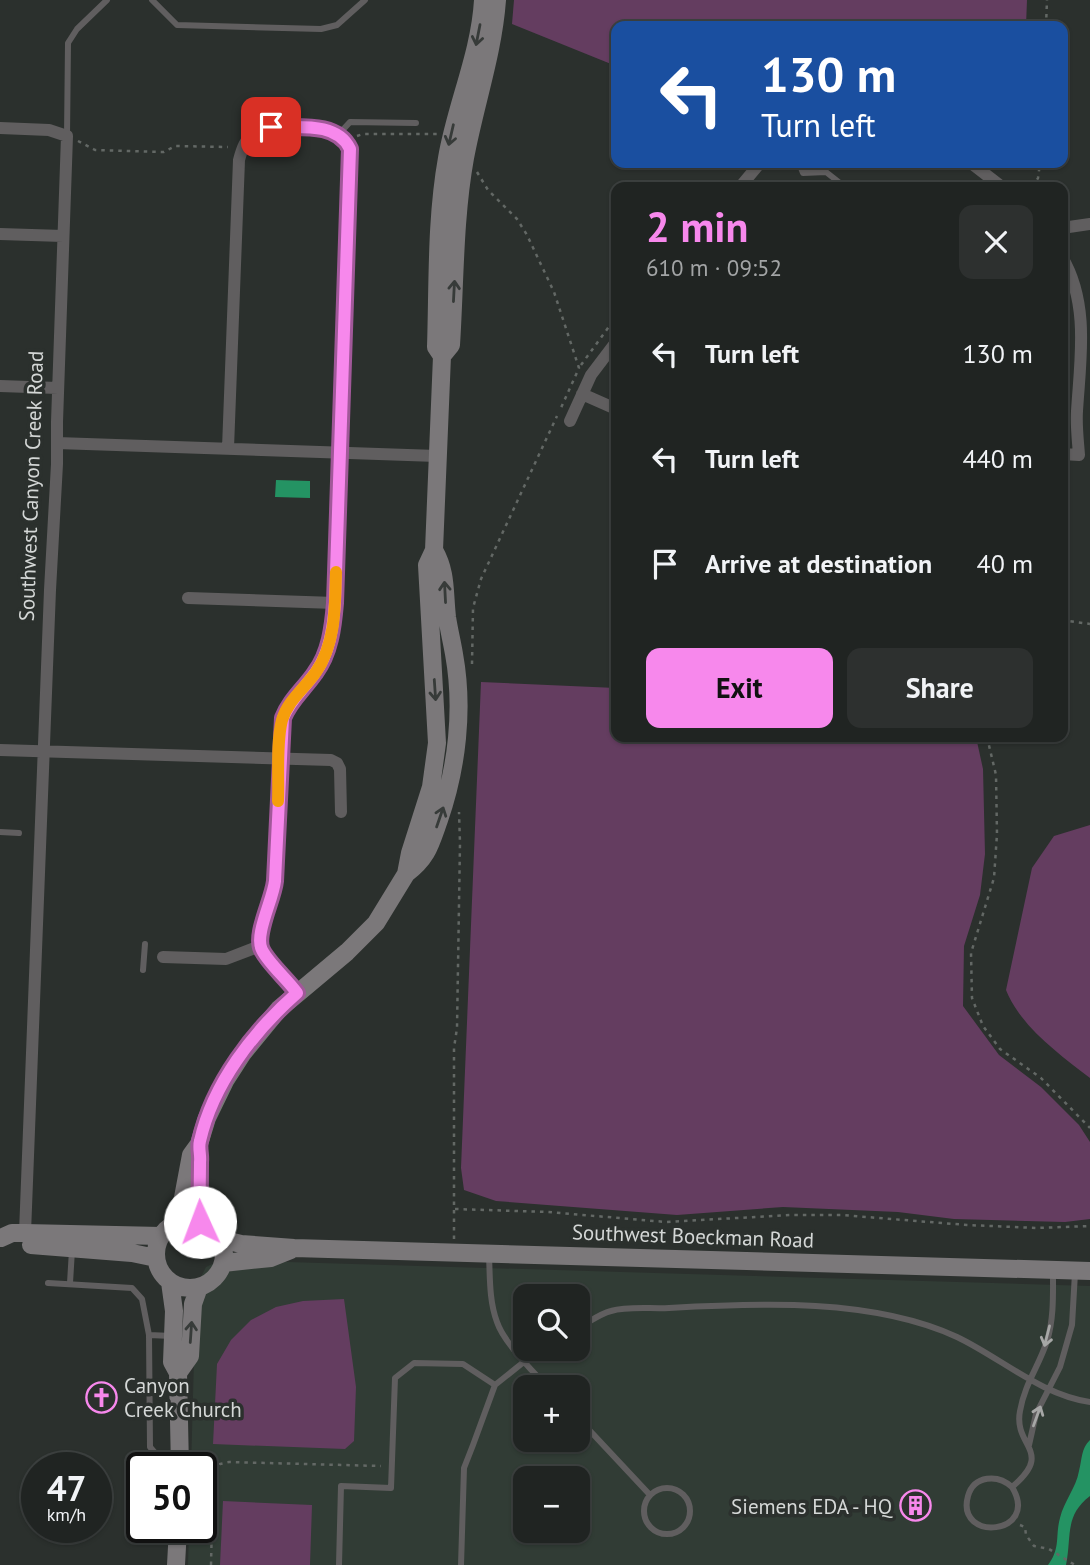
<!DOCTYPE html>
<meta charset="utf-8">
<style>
:root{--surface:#202422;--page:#2d302f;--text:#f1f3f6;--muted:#a2a4a5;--line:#3d4140;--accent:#f788ec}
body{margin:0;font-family:"PT Sans",sans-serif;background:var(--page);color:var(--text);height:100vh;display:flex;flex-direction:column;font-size:26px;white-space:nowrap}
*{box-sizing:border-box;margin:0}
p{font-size:23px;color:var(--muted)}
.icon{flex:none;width:38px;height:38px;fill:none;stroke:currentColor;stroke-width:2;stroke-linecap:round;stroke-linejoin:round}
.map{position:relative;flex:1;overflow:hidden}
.side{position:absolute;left:611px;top:182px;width:457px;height:560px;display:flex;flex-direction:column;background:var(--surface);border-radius:14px;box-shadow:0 2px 5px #0004,0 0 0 2px var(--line)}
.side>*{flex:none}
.top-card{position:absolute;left:611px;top:21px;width:457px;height:147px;border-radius:14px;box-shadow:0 2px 5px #0004,0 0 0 2px var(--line);background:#1a4fa0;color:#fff;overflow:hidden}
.controls{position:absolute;left:513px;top:1284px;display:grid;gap:14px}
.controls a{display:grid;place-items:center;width:77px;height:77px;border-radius:14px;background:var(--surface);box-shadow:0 2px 5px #0004,0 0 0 2px var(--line);font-size:35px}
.speed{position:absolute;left:21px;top:1452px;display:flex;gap:14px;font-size:35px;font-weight:700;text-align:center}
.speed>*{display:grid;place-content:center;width:91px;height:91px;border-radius:50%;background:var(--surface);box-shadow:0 2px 5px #0004,0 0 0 2px var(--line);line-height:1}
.speed small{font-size:18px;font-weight:400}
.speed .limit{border:4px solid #111;border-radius:10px;background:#fff;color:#111}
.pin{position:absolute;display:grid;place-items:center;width:60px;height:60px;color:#fff;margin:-30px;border-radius:14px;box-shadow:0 4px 10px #0006}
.me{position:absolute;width:77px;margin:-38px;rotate:358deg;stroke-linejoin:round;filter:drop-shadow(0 0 5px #0008)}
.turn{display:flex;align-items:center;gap:24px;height:147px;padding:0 35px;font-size:32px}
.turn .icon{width:91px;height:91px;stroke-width:2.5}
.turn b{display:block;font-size:49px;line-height:60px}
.round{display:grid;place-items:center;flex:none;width:74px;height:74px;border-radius:14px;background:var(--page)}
.summary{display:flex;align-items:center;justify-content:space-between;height:119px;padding:0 35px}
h1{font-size:42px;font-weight:600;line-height:52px;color:var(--accent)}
.cta{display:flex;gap:14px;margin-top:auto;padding:14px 35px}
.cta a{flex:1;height:80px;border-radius:14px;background:var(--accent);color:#111;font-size:28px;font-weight:600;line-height:80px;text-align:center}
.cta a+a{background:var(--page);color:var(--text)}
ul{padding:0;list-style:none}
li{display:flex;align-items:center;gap:21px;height:105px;padding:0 35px}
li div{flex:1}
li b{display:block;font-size:26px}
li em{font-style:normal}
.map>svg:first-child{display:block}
</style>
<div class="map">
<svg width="1090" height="1565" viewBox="0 0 1090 1565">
<rect width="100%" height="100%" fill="#2b302d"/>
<path fill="#313c35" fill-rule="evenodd" d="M 221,1260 L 1090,1286 L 1090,1565 L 188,1565 L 189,1528 L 201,1528 L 201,1468 L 191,1468 L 196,1287 L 206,1267 ZM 525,1297 L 578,1297 L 578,1349 L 525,1349 ZM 525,1388 L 578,1388 L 578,1440 L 525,1440 ZM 525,1479 L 578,1479 L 578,1531 L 525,1531 Z"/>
<path fill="#643d60" d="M 514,0 L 1027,0 L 1026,26 L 616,26 L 616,66 L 512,24 Z
M 481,682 L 616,688 L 616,737 L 976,737 L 983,769 L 985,854 L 980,895 L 964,946 L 963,1006 L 999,1055 L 1041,1087 L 1079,1125 L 1090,1142 L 1090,1219 L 1065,1222 L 954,1219 L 898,1212 L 783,1207 L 677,1215 L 496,1201 L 464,1190 L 461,1168 Z
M 1090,825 L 1090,1078 C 1059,1054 1021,1027 1006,990 L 1032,868 L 1054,836 Z
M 344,1299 L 356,1387 L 354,1441 L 345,1449 L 213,1444 L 217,1364 L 231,1340 L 251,1320 L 276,1307 L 303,1301 Z
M 223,1501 L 312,1505 L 310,1565 L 220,1565 Z"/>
<path fill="#249363" d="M 276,480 L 310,481 L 310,498 L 275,497 Z
M 1090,1440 L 1090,1496 C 1064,1516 1072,1536 1066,1565 L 1048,1565 C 1061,1548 1055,1536 1060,1518 C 1064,1501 1076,1488 1079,1471 C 1082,1460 1081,1448 1090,1440 Z"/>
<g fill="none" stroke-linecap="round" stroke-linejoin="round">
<path stroke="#636865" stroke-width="2.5" stroke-dasharray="3.5 5" stroke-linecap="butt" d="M 1046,26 L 1047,0
M 357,136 L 363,134 L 437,134
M 78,141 L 95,150 L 164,152 L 175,146 L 228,147
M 477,172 L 488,190 L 517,219 L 527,235 L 554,292 L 579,368 L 560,410
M 1033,187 L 1038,178 L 1040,163
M 581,365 L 616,317
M 1062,620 L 1090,624
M 472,664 L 473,608 L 481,579 L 557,416
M 987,737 L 996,775 L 997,834 L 994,878 L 971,953 L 972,998 L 983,1026 L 1000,1049 L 1041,1078 L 1090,1128
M 455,1209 L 548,1212 L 666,1222 L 790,1215 L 841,1215 L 967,1225 L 1037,1228 L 1090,1226
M 454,1239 L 454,1048 L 457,1028 L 460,843 L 459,812
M 1020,1525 L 1025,1527 L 1026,1535 L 1034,1546 L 1049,1549 L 1075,1565
M 211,1565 L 213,1476 L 220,1464 L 229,1462 L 381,1466"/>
<path stroke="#605e5f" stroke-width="6" d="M 152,0 L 177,25 L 321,29 L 337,25 L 365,0
M 339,134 L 350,122 L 416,123
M 67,136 L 68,43 L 77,29 L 107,0
M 799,163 L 803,173 L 826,172 L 845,187
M 0,832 L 19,833
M 143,970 L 145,944
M 489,1255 C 490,1276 489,1301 497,1322 C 504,1343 533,1371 548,1388
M 48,1283 L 132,1288 L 142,1299 L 149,1335 L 172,1336
M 70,1283 L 72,1250
M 578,1328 C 588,1323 599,1314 611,1311 C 628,1306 651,1309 669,1308 C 760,1303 873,1298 957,1337 C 1001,1358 1041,1395 1090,1402
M 149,1335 L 150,1447 L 156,1454 L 178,1464
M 578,1418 L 650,1495
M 1029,1445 L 1036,1414 L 1060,1367 L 1072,1325 L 1075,1273
M 1012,1487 C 1041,1535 955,1543 968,1496 C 974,1475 998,1474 1012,1487 C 1055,1451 1013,1447 1020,1411 C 1025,1383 1039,1366 1047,1341 C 1054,1319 1053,1294 1053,1271
M644 1511a23 23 0 1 1 46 0a23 23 0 1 1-46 0Z
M 339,1565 L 341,1486 L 391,1488 L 395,1378 L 414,1363 L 463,1364 L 495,1385
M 461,1565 L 464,1468 L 473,1445 L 495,1385 L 540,1349"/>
<path stroke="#605e5f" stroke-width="12" d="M 0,128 L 49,130 L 67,136 L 57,422 L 57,464 L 50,590 L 25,1233
M 971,163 L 1002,187
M 740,187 L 760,163
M 1062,228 L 1090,224
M 0,234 L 63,236
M 1062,257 C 1090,304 1080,361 1077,411 C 1076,426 1078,441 1079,455 L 1062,454
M 0,386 L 58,388
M 582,394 L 616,409
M 570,421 L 591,375 L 616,342
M 57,443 L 437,456
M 228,448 L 239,160 C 242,149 245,139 255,132 C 269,123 334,125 345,139 C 350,146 350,153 351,161 L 335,603 C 333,627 330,652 315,673 C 304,688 290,700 283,718 L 275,881 C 273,900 254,935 262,950 C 269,964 287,979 297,993
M 188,598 L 335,603
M 0,750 L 331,760 L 337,763 L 340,769 L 341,812
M 163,957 L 226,959 L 260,946"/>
<path stroke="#7b787a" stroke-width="18" d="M 442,356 L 451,345 C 455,283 454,219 465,158 C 475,104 493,54 497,0
M 406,874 C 428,857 430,845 439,820 C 457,768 464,709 454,654 C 452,642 449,630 447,617 C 444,591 447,573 434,550
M 199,1144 L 200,1222
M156 1254a34 34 0 1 1 68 0a34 34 0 1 1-68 0Z
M 175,1223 L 182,1203 L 191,1155 L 199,1144 L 207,1118 L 225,1081 L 243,1053 L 279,1009 L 347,952 L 376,923 L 406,874 L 410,853 L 431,787 L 437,743 L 427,565 L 434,550 L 442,356 L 436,347 C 438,284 436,219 447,158 C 456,105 480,54 483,0
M 1,1238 L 12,1233 L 25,1233 L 161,1236
M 221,1239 L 241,1244 L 294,1248 L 1090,1271
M 31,1245 L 132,1253 L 156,1258
M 223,1263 L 271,1258 L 291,1250
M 170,1282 L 174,1311 L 172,1362 L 178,1373 L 180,1468
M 178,1373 L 190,1356 L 193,1304 L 199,1287
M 176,1565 L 178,1528"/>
</g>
<defs><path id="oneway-shaft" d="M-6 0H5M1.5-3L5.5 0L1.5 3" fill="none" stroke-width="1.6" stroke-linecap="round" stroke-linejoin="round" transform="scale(1.75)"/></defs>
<g stroke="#373b39">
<use href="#oneway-shaft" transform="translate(478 35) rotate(101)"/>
<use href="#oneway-shaft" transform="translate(451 135) rotate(103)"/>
<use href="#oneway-shaft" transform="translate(454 291) rotate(-87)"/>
<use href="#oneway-shaft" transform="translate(445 592) rotate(-93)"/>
<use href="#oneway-shaft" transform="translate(435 690) rotate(86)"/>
<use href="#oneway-shaft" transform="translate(440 817) rotate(-71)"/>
<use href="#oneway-shaft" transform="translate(191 1332) rotate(-86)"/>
</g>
<g stroke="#a6a7a6">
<use href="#oneway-shaft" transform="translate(1047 1336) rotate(104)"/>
<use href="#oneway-shaft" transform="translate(1037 1416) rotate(-70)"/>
</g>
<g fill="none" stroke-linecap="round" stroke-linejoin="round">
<defs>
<path id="route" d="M 200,1222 C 199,1202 200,1182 200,1162 C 201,1155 198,1148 200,1141 C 213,1083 254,1031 297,993 C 287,979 269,964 262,950 C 254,935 273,900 275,881 L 283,718 C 290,700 304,689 315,673 C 330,653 333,627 335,603 L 350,149 C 337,121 297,128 271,127"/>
</defs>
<use href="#route" stroke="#a15899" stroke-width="18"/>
<use href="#route" stroke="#f788ec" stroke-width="12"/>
<path stroke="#f59e0b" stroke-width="12" d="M 278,801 C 279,777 276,743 282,720 C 288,700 305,688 316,672 C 336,643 335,605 336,572"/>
</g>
<defs>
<symbol id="church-ring" viewBox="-11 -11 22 22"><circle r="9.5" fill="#2b302d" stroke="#f788ec" stroke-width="1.5"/><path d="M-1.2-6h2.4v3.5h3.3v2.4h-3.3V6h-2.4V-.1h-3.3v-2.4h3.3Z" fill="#f788ec"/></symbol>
<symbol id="building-ring" viewBox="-11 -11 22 22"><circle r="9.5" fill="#2b302d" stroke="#f788ec" stroke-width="1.5"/><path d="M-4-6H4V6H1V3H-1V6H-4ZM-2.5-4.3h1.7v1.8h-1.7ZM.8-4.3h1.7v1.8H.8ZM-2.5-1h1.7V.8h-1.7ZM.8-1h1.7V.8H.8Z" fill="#f788ec"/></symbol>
</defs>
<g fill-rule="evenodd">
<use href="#church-ring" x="84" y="1380" width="35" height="35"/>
<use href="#building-ring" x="898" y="1488" width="35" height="35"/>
</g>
<g text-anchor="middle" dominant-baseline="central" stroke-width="7" stroke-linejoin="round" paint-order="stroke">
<g font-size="21" fill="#d4d7d6" stroke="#2b302d">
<text transform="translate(31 486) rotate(-88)">Southwest Canyon Creek Road</text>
<text transform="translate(693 1236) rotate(2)">Southwest Boeckman Road</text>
</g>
<g font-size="21" fill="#d4d7d6" stroke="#2b302d" text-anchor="start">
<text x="124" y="1385">Canyon<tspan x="124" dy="24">Creek Church</tspan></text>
<text x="892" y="1506" text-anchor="end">Siemens EDA - HQ</text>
</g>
</g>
</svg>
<div class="controls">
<a><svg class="icon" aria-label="search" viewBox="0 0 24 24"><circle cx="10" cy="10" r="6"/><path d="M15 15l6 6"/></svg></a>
<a>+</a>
<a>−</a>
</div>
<div class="speed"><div>47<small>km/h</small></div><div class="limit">50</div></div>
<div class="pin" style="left:271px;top:127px;background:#d93025"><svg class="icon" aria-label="arrive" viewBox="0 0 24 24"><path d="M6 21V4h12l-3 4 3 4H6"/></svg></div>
<svg class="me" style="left:200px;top:1222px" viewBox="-20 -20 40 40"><circle r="19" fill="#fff"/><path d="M0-13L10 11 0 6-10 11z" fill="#f788ec"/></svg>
<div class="top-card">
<div class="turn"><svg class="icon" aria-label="left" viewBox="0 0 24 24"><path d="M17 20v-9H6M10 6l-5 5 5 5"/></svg><div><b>130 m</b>Turn left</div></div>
</div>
<section class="side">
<div class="summary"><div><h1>2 min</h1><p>610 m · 09:52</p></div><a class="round"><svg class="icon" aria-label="close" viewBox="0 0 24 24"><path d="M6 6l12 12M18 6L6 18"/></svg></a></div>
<ul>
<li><svg class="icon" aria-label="left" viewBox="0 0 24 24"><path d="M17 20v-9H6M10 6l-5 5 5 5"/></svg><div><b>Turn left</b></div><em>130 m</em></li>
<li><svg class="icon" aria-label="left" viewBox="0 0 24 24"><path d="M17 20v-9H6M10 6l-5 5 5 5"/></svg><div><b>Turn left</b></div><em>440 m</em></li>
<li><svg class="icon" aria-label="arrive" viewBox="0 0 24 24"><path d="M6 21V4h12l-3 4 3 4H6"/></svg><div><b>Arrive at destination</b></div><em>40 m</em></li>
</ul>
<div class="cta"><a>Exit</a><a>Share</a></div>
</section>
</div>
